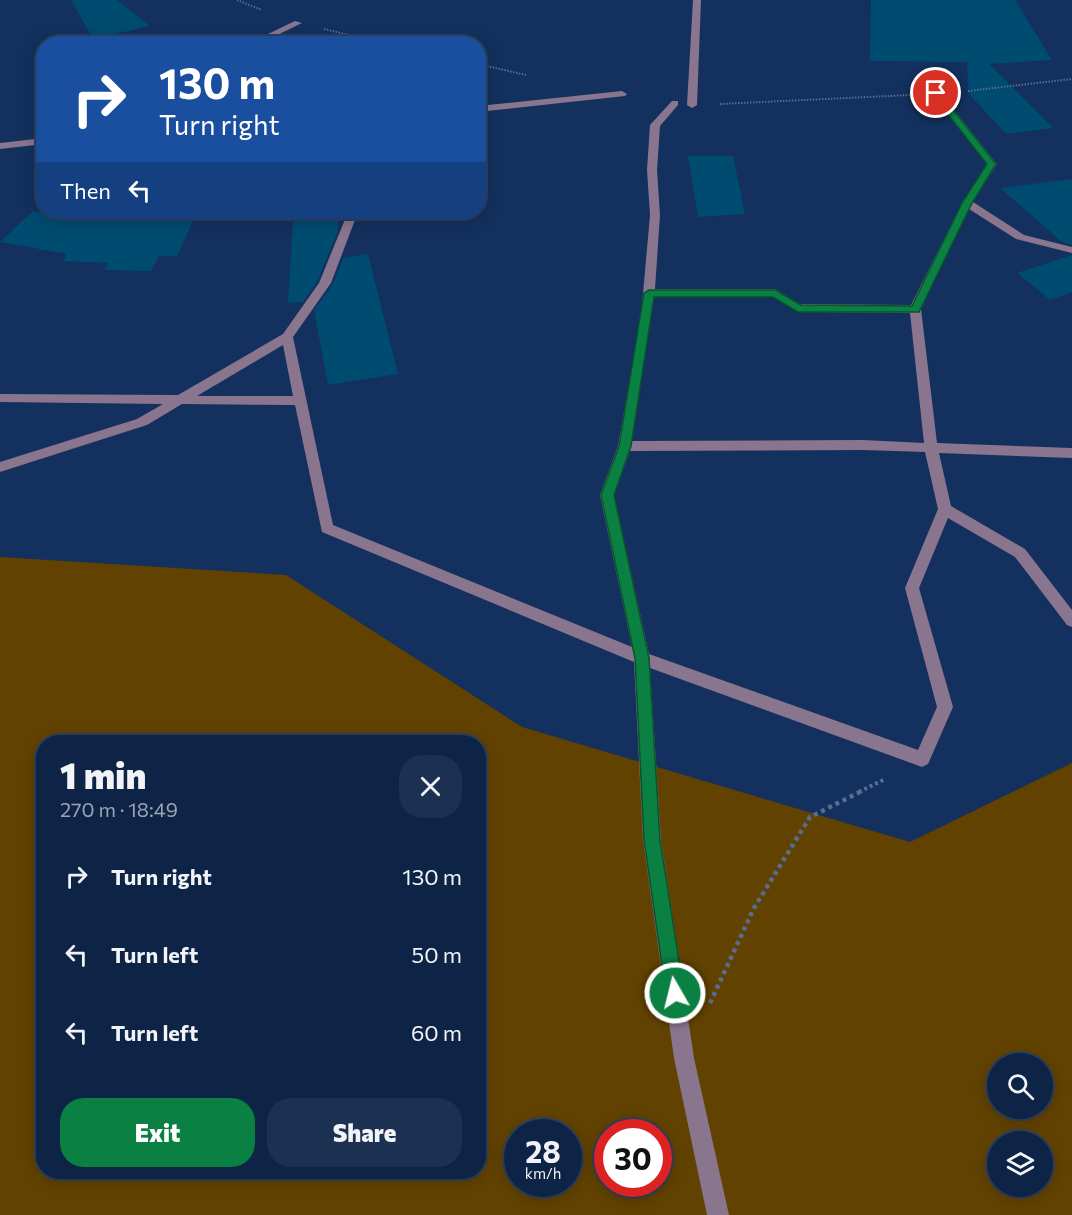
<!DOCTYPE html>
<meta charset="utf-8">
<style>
:root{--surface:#0e2446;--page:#1c3051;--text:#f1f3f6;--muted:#9ba4b3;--line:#2e415f;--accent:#0b8043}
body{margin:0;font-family:Commissioner,sans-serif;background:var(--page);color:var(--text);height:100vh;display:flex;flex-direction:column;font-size:22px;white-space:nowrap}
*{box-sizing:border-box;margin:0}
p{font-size:20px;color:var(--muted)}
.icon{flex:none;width:33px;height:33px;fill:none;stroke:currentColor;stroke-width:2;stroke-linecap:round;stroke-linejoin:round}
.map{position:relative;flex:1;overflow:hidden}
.drawer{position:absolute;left:36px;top:735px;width:450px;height:444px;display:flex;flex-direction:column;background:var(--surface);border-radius:24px;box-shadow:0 3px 15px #0003,0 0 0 2px var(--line)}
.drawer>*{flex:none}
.guide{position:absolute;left:36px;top:36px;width:450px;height:183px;border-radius:24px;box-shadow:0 3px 15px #0003,0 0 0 2px var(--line);background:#1a4fa0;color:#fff;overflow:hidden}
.controls{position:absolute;left:987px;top:1053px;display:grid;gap:12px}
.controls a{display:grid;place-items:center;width:66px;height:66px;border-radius:50%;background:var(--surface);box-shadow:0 3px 15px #0003,0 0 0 2px var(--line);font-size:30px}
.speed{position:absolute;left:504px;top:1119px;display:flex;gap:12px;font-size:30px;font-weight:700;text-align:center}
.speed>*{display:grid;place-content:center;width:78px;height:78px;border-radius:50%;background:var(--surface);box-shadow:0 3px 15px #0003,0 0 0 2px var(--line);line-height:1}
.speed small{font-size:15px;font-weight:400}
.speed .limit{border:9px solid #d22;background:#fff;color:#111}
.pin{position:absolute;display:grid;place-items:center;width:51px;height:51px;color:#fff;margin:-26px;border:3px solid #fff;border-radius:50%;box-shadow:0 2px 6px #0007}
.me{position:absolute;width:66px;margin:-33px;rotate:352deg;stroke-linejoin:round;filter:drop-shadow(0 0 4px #0008)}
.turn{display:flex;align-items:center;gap:21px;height:126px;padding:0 24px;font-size:27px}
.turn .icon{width:78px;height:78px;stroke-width:2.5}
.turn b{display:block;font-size:42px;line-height:51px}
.then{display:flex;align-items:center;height:57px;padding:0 24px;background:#0003;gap:12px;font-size:22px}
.round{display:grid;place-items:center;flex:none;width:63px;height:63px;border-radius:24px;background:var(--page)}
.overview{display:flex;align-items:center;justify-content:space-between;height:102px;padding:0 24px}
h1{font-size:36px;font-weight:800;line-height:45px}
.action{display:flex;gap:12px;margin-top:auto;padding:12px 24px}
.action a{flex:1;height:69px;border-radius:24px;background:var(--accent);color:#fff;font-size:24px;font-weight:800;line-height:69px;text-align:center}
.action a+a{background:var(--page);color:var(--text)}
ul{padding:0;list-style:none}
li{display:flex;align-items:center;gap:18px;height:78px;padding:0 24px}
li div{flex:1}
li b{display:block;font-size:22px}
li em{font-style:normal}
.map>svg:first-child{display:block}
</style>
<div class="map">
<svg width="1072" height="1215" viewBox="0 0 1072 1215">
<rect width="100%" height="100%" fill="#13305e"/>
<path fill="#614200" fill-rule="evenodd" d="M 0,557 L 286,575 L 522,727 L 910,842 L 1072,763 L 1072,1215 L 0,1215 ZM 44,742 L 478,742 L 478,1172 L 44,1172 ZM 998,1064 L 1042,1064 L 1042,1108 L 998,1108 ZM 518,1132 L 568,1132 L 568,1184 L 518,1184 ZM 608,1132 L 658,1132 L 658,1184 L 608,1184 ZM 998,1142 L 1042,1142 L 1042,1186 L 998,1186 Z"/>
<path fill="#004b70" d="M 71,0 L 117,0 L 150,26 L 93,39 Z
M 871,0 L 1015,0 L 1052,60 L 989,64 L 1053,128 L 1006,134 L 969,94 L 967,62 L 870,61 Z
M 688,156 L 733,156 L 745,214 L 698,217 Z
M 1072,179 L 1072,245 L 1062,242 L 1000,188 Z
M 32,212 L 197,212 L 177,256 L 159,256 L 151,271 L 104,270 L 108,263 L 63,261 L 67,254 L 0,242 Z
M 338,217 L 338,231 L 317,282 L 303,302 L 288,303 L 293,220 Z
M 368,254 L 398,374 L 328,385 L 314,310 L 333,284 L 343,258 Z
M 1072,255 L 1072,292 L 1050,300 L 1017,273 Z"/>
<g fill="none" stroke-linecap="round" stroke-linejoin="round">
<path stroke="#566e94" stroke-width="2" stroke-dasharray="1.5 1.5" stroke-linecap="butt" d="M 237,0 L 262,10
M 324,29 L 387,44
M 478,64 L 526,75
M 968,91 L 1072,79
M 720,104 L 910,95"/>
<path stroke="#566e94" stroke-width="4" stroke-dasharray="3 3" stroke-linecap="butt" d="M 859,792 L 885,779"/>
<path stroke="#566e94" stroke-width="4.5" stroke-dasharray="4 4" stroke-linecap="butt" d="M 710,1003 L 754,908 L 810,817 L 862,791"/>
<path fill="#89758e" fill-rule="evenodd" d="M 693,0 L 701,0 L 697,105 L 692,108 L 687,105 Z
M 295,21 L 302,23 L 259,44 L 247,44 Z
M 936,90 L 939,91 L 997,164 L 973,202 L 1024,235 L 1072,247 L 1072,253 L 1016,239 L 969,209 L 921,309 L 937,443 L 1072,448 L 1072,458 L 939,453 L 951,506 L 1025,549 L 1072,610 L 1072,627 L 1067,625 L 1015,557 L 948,518 L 919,588 L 953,707 L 928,764 L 922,767 L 650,668 L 661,840 L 694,1058 L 729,1215 L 707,1215 L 674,1058 L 643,840 L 634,662 L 322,532 L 295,405 L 182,404 L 147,425 L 0,472 L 0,462 L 137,419 L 163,404 L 0,402 L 0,394 L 178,395 L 283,334 L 319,283 L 348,212 L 358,212 L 331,283 L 293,337 L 333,525 L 632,647 L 600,495 L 618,446 L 641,316 L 650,215 L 647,170 L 650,125 L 672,101 L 678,101 L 678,105 L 660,126 L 657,170 L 660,215 L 655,289 L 775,289 L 800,304 L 911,305 L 962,203 L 987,164 L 931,93 ZM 654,297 L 773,297 L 798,312 L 910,313 L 924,443 L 863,440 L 632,441 ZM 283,345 L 293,396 L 197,396 ZM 863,450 L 925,452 L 938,509 L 905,588 L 937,707 L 918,750 L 649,654 L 614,495 L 630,451 Z
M 622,91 L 627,94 L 625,96 L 478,112 L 478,106 Z
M 44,138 L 44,144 L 0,149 L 0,143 Z"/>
</g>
<path fill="#0b8043" stroke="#07532c" stroke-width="1.5" d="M 933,92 L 939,92 L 996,164 L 972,203 L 919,312 L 798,312 L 773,297 L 654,297 L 631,446 L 614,495 L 649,658 L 660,840 L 684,993 L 681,999 L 675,1002 L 669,999 L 666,993 L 644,840 L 635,658 L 601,495 L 619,446 L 644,293 L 649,290 L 775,290 L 801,305 L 912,306 L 962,203 L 987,164 L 933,95 Z"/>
</svg>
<div class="controls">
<a><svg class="icon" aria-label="search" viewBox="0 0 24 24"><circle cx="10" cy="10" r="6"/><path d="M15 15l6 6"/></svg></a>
<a><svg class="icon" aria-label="layers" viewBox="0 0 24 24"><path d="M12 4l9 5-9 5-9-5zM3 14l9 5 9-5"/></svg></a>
</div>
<div class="speed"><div>28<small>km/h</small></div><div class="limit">30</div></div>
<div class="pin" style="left:936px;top:93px;background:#d93025"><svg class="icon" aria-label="arrive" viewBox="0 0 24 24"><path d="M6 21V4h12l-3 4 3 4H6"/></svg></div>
<svg class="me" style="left:675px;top:993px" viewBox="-20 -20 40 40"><circle r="17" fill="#0b8043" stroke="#fff" stroke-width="3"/><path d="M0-11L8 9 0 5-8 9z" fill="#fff"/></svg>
<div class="guide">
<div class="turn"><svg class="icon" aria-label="right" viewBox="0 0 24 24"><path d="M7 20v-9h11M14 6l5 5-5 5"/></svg><div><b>130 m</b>Turn right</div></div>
<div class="then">Then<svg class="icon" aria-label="left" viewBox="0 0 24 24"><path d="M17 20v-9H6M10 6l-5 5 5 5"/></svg></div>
</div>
<section class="drawer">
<div class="overview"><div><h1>1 min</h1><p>270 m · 18:49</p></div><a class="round"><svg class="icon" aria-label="close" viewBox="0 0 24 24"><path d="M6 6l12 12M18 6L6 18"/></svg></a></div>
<ul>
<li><svg class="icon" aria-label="right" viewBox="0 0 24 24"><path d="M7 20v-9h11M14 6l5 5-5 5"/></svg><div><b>Turn right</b></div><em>130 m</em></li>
<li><svg class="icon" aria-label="left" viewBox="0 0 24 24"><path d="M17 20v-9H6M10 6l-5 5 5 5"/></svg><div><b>Turn left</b></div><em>50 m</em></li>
<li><svg class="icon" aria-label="left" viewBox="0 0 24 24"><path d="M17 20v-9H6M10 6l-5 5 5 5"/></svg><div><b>Turn left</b></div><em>60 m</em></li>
</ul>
<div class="action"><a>Exit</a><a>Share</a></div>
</section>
</div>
